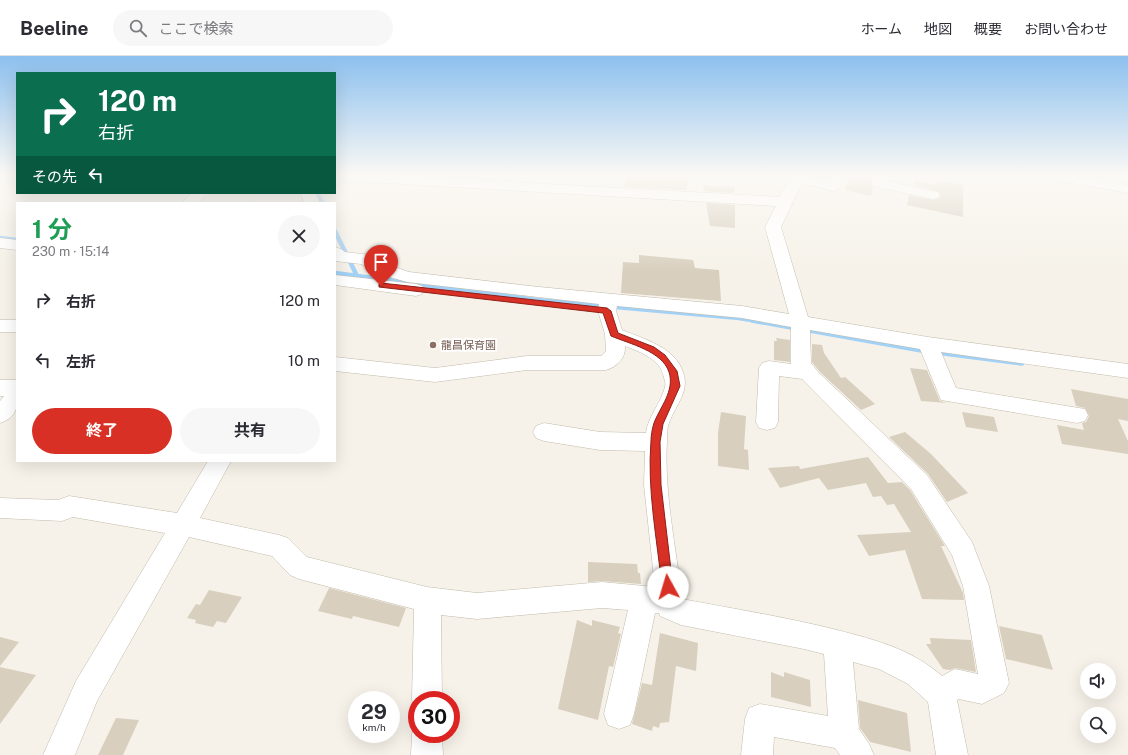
<!DOCTYPE html>
<html lang="ja">
<meta charset="utf-8">
<style>
:root{--surface:#fff;--page:#f7f7f7;--text:#2b2b33;--muted:#7c7c81;--line:#e1e1e2;--accent:#d93025}
body{margin:0;font-family:"Public Sans","Noto Sans JP",sans-serif;background:var(--page);color:var(--text);height:100vh;display:flex;flex-direction:column;font-size:15px;white-space:nowrap}
*{box-sizing:border-box;margin:0}
p{font-size:13px;color:var(--muted)}
.icon{flex:none;width:22px;height:22px;fill:none;stroke:currentColor;stroke-width:2;stroke-linecap:round;stroke-linejoin:round}
.map{position:relative;flex:1;overflow:hidden}
.side{position:absolute;left:16px;top:146px;width:320px;height:260px;display:flex;flex-direction:column;background:var(--surface);border-radius:0px;box-shadow:0 4px 16px #0002}
.side>*{flex:none}
.banner{position:absolute;left:16px;top:16px;width:320px;height:122px;border-radius:0px;box-shadow:0 4px 16px #0002;background:#0b6e4f;color:#fff;overflow:hidden}
.controls{position:absolute;left:1080px;top:607px;display:grid;gap:8px}
.controls a{display:grid;place-items:center;width:36px;height:36px;border-radius:50%;background:var(--surface);box-shadow:0 4px 16px #0002;font-size:20px}
.speed{position:absolute;left:348px;top:635px;display:flex;gap:8px;font-size:20px;font-weight:700;text-align:center}
.speed>*{display:grid;place-content:center;width:52px;height:52px;border-radius:50%;background:var(--surface);box-shadow:0 4px 16px #0002;line-height:1}
.speed small{font-size:10px;font-weight:400}
.speed .limit{border:6px solid #d22;background:#fff;color:#111}
.pin{position:absolute;display:grid;place-items:center;width:34px;height:34px;color:#fff;margin:-41px -17px;border-radius:50% 50% 50% 0;rotate:-45deg;box-shadow:0 0 4px #0007}
.pin .icon{rotate:45deg}
.me{position:absolute;width:44px;margin:-22px;rotate:354deg;stroke-linejoin:round;filter:drop-shadow(0 0 3px #0008)}
.turn{display:flex;align-items:center;gap:14px;height:84px;padding:0 16px;font-size:18px}
.turn .icon{width:52px;height:52px;stroke-width:2.5}
.turn b{display:block;font-size:28px;line-height:34px}
.then{display:flex;align-items:center;height:38px;padding:0 16px;background:#0003;gap:8px;font-size:15px}
.round{display:grid;place-items:center;flex:none;width:42px;height:42px;border-radius:21px;background:var(--page)}
.head{display:flex;align-items:center;justify-content:space-between;height:68px;padding:0 16px}
h1{font-size:24px;font-weight:700;line-height:30px;color:#1e9e55}
.action{display:flex;gap:8px;margin-top:auto;padding:8px 16px}
.action a{flex:1;height:46px;border-radius:24px;background:var(--accent);color:#fff;font-size:16px;font-weight:700;line-height:46px;text-align:center}
.action a+a{background:var(--page);color:var(--text)}
ul{padding:0;list-style:none}
li{display:flex;align-items:center;gap:12px;height:60px;padding:0 16px}
li div{flex:1}
li b{display:block;font-size:15px}
li em{font-style:normal}
header{display:flex;align-items:center;gap:24px;box-sizing:border-box;height:56px;padding:0 20px;background:var(--surface);border-bottom:1px solid var(--line)}
header strong{font-size:19px}
nav{display:flex;gap:22px;margin-inline-start:auto;font-size:14px}
.search{width:280px;height:36px;background:var(--page);display:flex;align-items:center;gap:10px;box-sizing:border-box;padding:0 14px;border-radius:22px;color:var(--muted);font-size:15px}
.map>svg:first-child{display:block}
</style>
<header>
<strong>Beeline</strong>
<div class="search"><svg class="icon" aria-label="search" viewBox="0 0 24 24"><circle cx="10" cy="10" r="6"/><path d="M15 15l6 6"/></svg>ここで検索</div>
<nav><a>ホーム</a><a>地図</a><a>概要</a><a>お問い合わせ</a></nav>
</header>
<div class="map">
<svg width="1128" height="699" viewBox="0 0 1128 699">
<rect width="100%" height="100%" fill="#f6f2e9"/>
<g fill="none" stroke-linecap="round" stroke-linejoin="round">
<path stroke="#a2d1f6" stroke-width="4.5" d="M 317,137 L 322,147
M 335,175 L 357,220
M 0,182 L 17,184
M 335,217 L 537,244 L 739,262 L 758,265"/>
<path stroke="#a2d1f6" stroke-width="5.5" d="M 752,264 L 791,271
M 804,273 L 927,295
M 936,296 L 1022,307"/>
</g>
<path fill="#d8cfbe" d="M 627,120 L 689,120 L 686,134 L 624,131 Z
M 851,120 L 874,120 L 870,126 L 873,132 L 871,140 L 845,134 Z
M 915,124 L 936,129 L 937,124 L 963,129 L 963,161 L 907,149 L 909,139 L 933,144 L 938,143 L 941,140 L 938,135 L 914,129 Z
M 703,129 L 734,131 L 734,137 L 704,135 Z
M 706,147 L 735,149 L 735,172 L 710,170 Z
M 639,199 L 693,204 L 695,212 L 719,214 L 721,245 L 621,237 L 623,206 L 639,207 Z
M 776,282 L 790,284 L 790,306 L 774,304 L 774,285 L 777,285 Z
M 812,288 L 822,289 L 824,297 L 841,322 L 845,321 L 875,348 L 861,354 L 820,316 L 812,306 Z
M 910,312 L 927,314 L 940,345 L 947,347 L 921,345 Z
M 1071,333 L 1128,343 L 1128,365 L 1118,363 L 1128,385 L 1128,398 L 1062,388 L 1057,369 L 1084,374 L 1082,367 L 1086,366 L 1089,360 L 1085,352 L 1076,350 Z
M 721,356 L 746,360 L 744,393 L 748,394 L 749,414 L 718,410 L 718,377 Z
M 962,356 L 994,361 L 998,376 L 966,371 Z
M 905,376 L 931,398 L 968,437 L 947,446 L 928,418 L 889,381 Z
M 868,401 L 888,427 L 902,426 L 910,434 L 945,490 L 941,490 L 963,537 L 964,544 L 922,543 L 905,494 L 869,500 L 857,479 L 911,476 L 894,448 L 887,449 L 881,440 L 873,441 L 866,427 L 828,434 L 819,422 L 780,432 L 768,412 L 799,410 L 800,413 Z
M 588,506 L 637,508 L 638,517 L 640,517 L 641,528 L 602,525 L 588,526 Z
M 329,532 L 406,552 L 399,571 L 353,560 L 352,563 L 318,555 Z
M 209,534 L 242,541 L 226,567 L 217,565 L 213,571 L 195,567 L 196,564 L 187,562 L 196,548 L 200,549 Z
M 577,564 L 592,570 L 592,564 L 620,571 L 618,577 L 621,578 L 613,611 L 609,610 L 598,664 L 558,653 Z
M 999,570 L 1042,579 L 1053,614 L 1006,603 Z
M 660,577 L 698,587 L 696,615 L 676,610 L 669,666 L 660,667 L 659,672 L 653,670 L 652,675 L 632,668 L 642,627 L 652,629 Z
M 0,581 L 19,586 L 0,610 Z
M 930,582 L 971,584 L 976,616 L 955,612 L 950,614 L 943,613 L 926,588 L 931,588 Z
M 0,611 L 36,619 L 0,668 Z
M 771,616 L 784,621 L 784,616 L 810,624 L 811,651 L 771,641 Z
M 858,644 L 907,657 L 911,696 L 870,686 L 860,672 Z
M 116,662 L 139,664 L 123,699 L 98,699 Z"/>
<g fill="none" stroke-linecap="round" stroke-linejoin="round">
<defs>
<path id="street" d="M 335,120 L 401,120 L 780,141 L 791,120 L 808,120 L 828,125 L 831,120 L 845,120 L 838,134 L 833,135 L 802,127 L 781,171 L 808,261 L 928,281 L 1128,308 L 1128,322 L 941,296 L 956,332 L 1085,353 L 1088,359 L 1085,365 L 1077,367 L 941,344 L 920,293 L 810,274 L 811,307 L 819,317 L 927,419 L 972,486 L 989,530 L 1009,627 L 1004,637 L 982,648 L 959,643 L 957,644 L 968,699 L 936,699 L 928,646 L 908,628 L 879,613 L 853,606 L 859,673 L 869,688 L 874,699 L 840,699 L 835,692 L 774,681 L 773,699 L 741,699 L 745,663 L 749,652 L 760,648 L 828,660 L 824,598 L 804,593 L 681,569 L 660,560 L 659,557 L 655,557 L 634,658 L 630,669 L 619,673 L 608,669 L 604,658 L 628,554 L 602,552 L 477,563 L 441,559 L 442,644 L 417,644 L 417,655 L 412,644 L 414,553 L 299,523 L 290,519 L 272,500 L 189,481 L 97,645 L 75,699 L 43,699 L 76,625 L 165,477 L 73,461 L 62,465 L 0,462 L 0,442 L 58,444 L 69,440 L 177,457 L 208,405 L 231,405 L 200,462 L 279,479 L 288,482 L 307,501 L 427,531 L 477,537 L 602,526 L 655,531 L 644,429 L 645,395 L 600,394 L 544,385 L 536,382 L 533,376 L 536,370 L 544,367 L 600,376 L 646,377 C 648,360 661,347 665,331 C 666,328 665,325 664,322 C 661,303 640,296 625,290 C 626,302 617,311 606,314 L 527,314 L 435,326 L 335,315 L 335,301 L 435,312 L 527,300 L 601,300 L 606,295 L 605,278 L 598,255 L 599,248 L 407,226 L 383,219 L 361,208 L 335,205 L 335,191 L 341,193 L 345,196 L 371,199 L 395,211 L 409,216 L 539,231 L 742,250 L 789,258 L 765,171 L 776,150 L 335,124 ZM 617,250 L 742,262 L 791,271 L 791,308 L 769,305 L 762,307 L 759,312 L 756,366 L 759,372 L 767,374 L 775,372 L 778,366 L 779,320 L 802,323 L 911,433 L 952,499 L 963,530 L 978,618 L 955,613 L 942,620 C 911,593 876,584 837,574 C 786,561 734,553 682,543 C 676,491 664,437 667,385 C 667,379 667,372 669,367 C 676,348 690,336 683,316 C 675,291 644,283 622,274 L 616,255 Z
M 875,120 L 889,120 L 887,125 L 938,136 L 940,139 L 938,142 L 933,143 L 873,130 L 871,127 Z
M 1048,120 L 1077,120 L 1128,129 L 1128,137 L 1055,124 L 1050,123 Z
M 192,137 L 207,137 L 198,147 L 182,147 Z
M 301,137 L 315,137 L 320,147 L 304,147 Z
M 0,182 L 17,184 L 17,194 L 0,192 Z
M 335,219 L 416,228 L 422,230 L 425,234 L 422,238 L 416,240 L 335,229 Z
M 0,264 L 17,264 L 17,276 L 0,276 Z
M 0,324 L 17,324 C 17,343 22,360 0,367 L 0,345 L 4,340 L 0,340 Z
M 416,667 L 417,678 L 442,678 L 443,699 L 411,699 L 412,678 Z"/>
</defs>
<use href="#street" stroke="#c2bbab" stroke-width="1"/>
<use href="#street" fill="#fff" fill-rule="evenodd"/>
</g>
<linearGradient id="sky" x2="0" y2="1"><stop stop-color="#8cc0ee"/><stop offset="0.55" stop-color="#fbf9f5"/><stop offset="1" stop-color="#fbf9f5" stop-opacity="0"/></linearGradient>
<rect width="1128" height="217" fill="url(#sky)"/>
<path fill="#d93025" stroke="#8d1f18" d="M 381,227 L 607,252 L 611,255 L 618,277 L 654,291 L 665,299 L 677,315 L 680,330 L 663,368 L 660,386 L 661,429 L 673,531 L 672,535 L 668,536 L 663,535 L 662,531 C 657,483 647,433 651,385 C 651,380 652,373 654,367 C 660,351 675,335 669,316 C 662,295 630,288 611,280 L 603,257 L 379,231 L 379,228 Z"/>
<circle fill="#8d6e63" stroke="#fff" stroke-width="1.5" cx="433" cy="289" r="4"/>
<g text-anchor="middle" dominant-baseline="central" stroke-width="4" stroke-linejoin="round" paint-order="stroke">
<g font-size="11" fill="#785e54" stroke="#fff" text-anchor="start">
<text x="441" y="289">龍昌保育園</text>
</g>
</g>
</svg>
<div class="controls">
<a><svg class="icon" aria-label="sound" viewBox="0 0 24 24"><path d="M4 9h4l5-4v14l-5-4H4zM17 9q2 3 0 6"/></svg></a>
<a><svg class="icon" aria-label="search" viewBox="0 0 24 24"><circle cx="10" cy="10" r="6"/><path d="M15 15l6 6"/></svg></a>
</div>
<div class="speed"><div>29<small>km/h</small></div><div class="limit">30</div></div>
<div class="pin" style="left:381px;top:230px;background:#d93025"><svg class="icon" aria-label="arrive" viewBox="0 0 24 24"><path d="M6 21V4h12l-3 4 3 4H6"/></svg></div>
<svg class="me" style="left:668px;top:531px" viewBox="-20 -20 40 40"><circle r="19" fill="#fff"/><path d="M0-13L10 11 0 6-10 11z" fill="#d93025"/></svg>
<div class="banner">
<div class="turn"><svg class="icon" aria-label="right" viewBox="0 0 24 24"><path d="M7 20v-9h11M14 6l5 5-5 5"/></svg><div><b>120 m</b>右折</div></div>
<div class="then">その先<svg class="icon" aria-label="left" viewBox="0 0 24 24"><path d="M17 20v-9H6M10 6l-5 5 5 5"/></svg></div>
</div>
<section class="side">
<div class="head"><div><h1>1 分</h1><p>230 m · 15:14</p></div><a class="round"><svg class="icon" aria-label="close" viewBox="0 0 24 24"><path d="M6 6l12 12M18 6L6 18"/></svg></a></div>
<ul>
<li><svg class="icon" aria-label="right" viewBox="0 0 24 24"><path d="M7 20v-9h11M14 6l5 5-5 5"/></svg><div><b>右折</b></div><em>120 m</em></li>
<li><svg class="icon" aria-label="left" viewBox="0 0 24 24"><path d="M17 20v-9H6M10 6l-5 5 5 5"/></svg><div><b>左折</b></div><em>10 m</em></li>
</ul>
<div class="action"><a>終了</a><a>共有</a></div>
</section>
</div>
